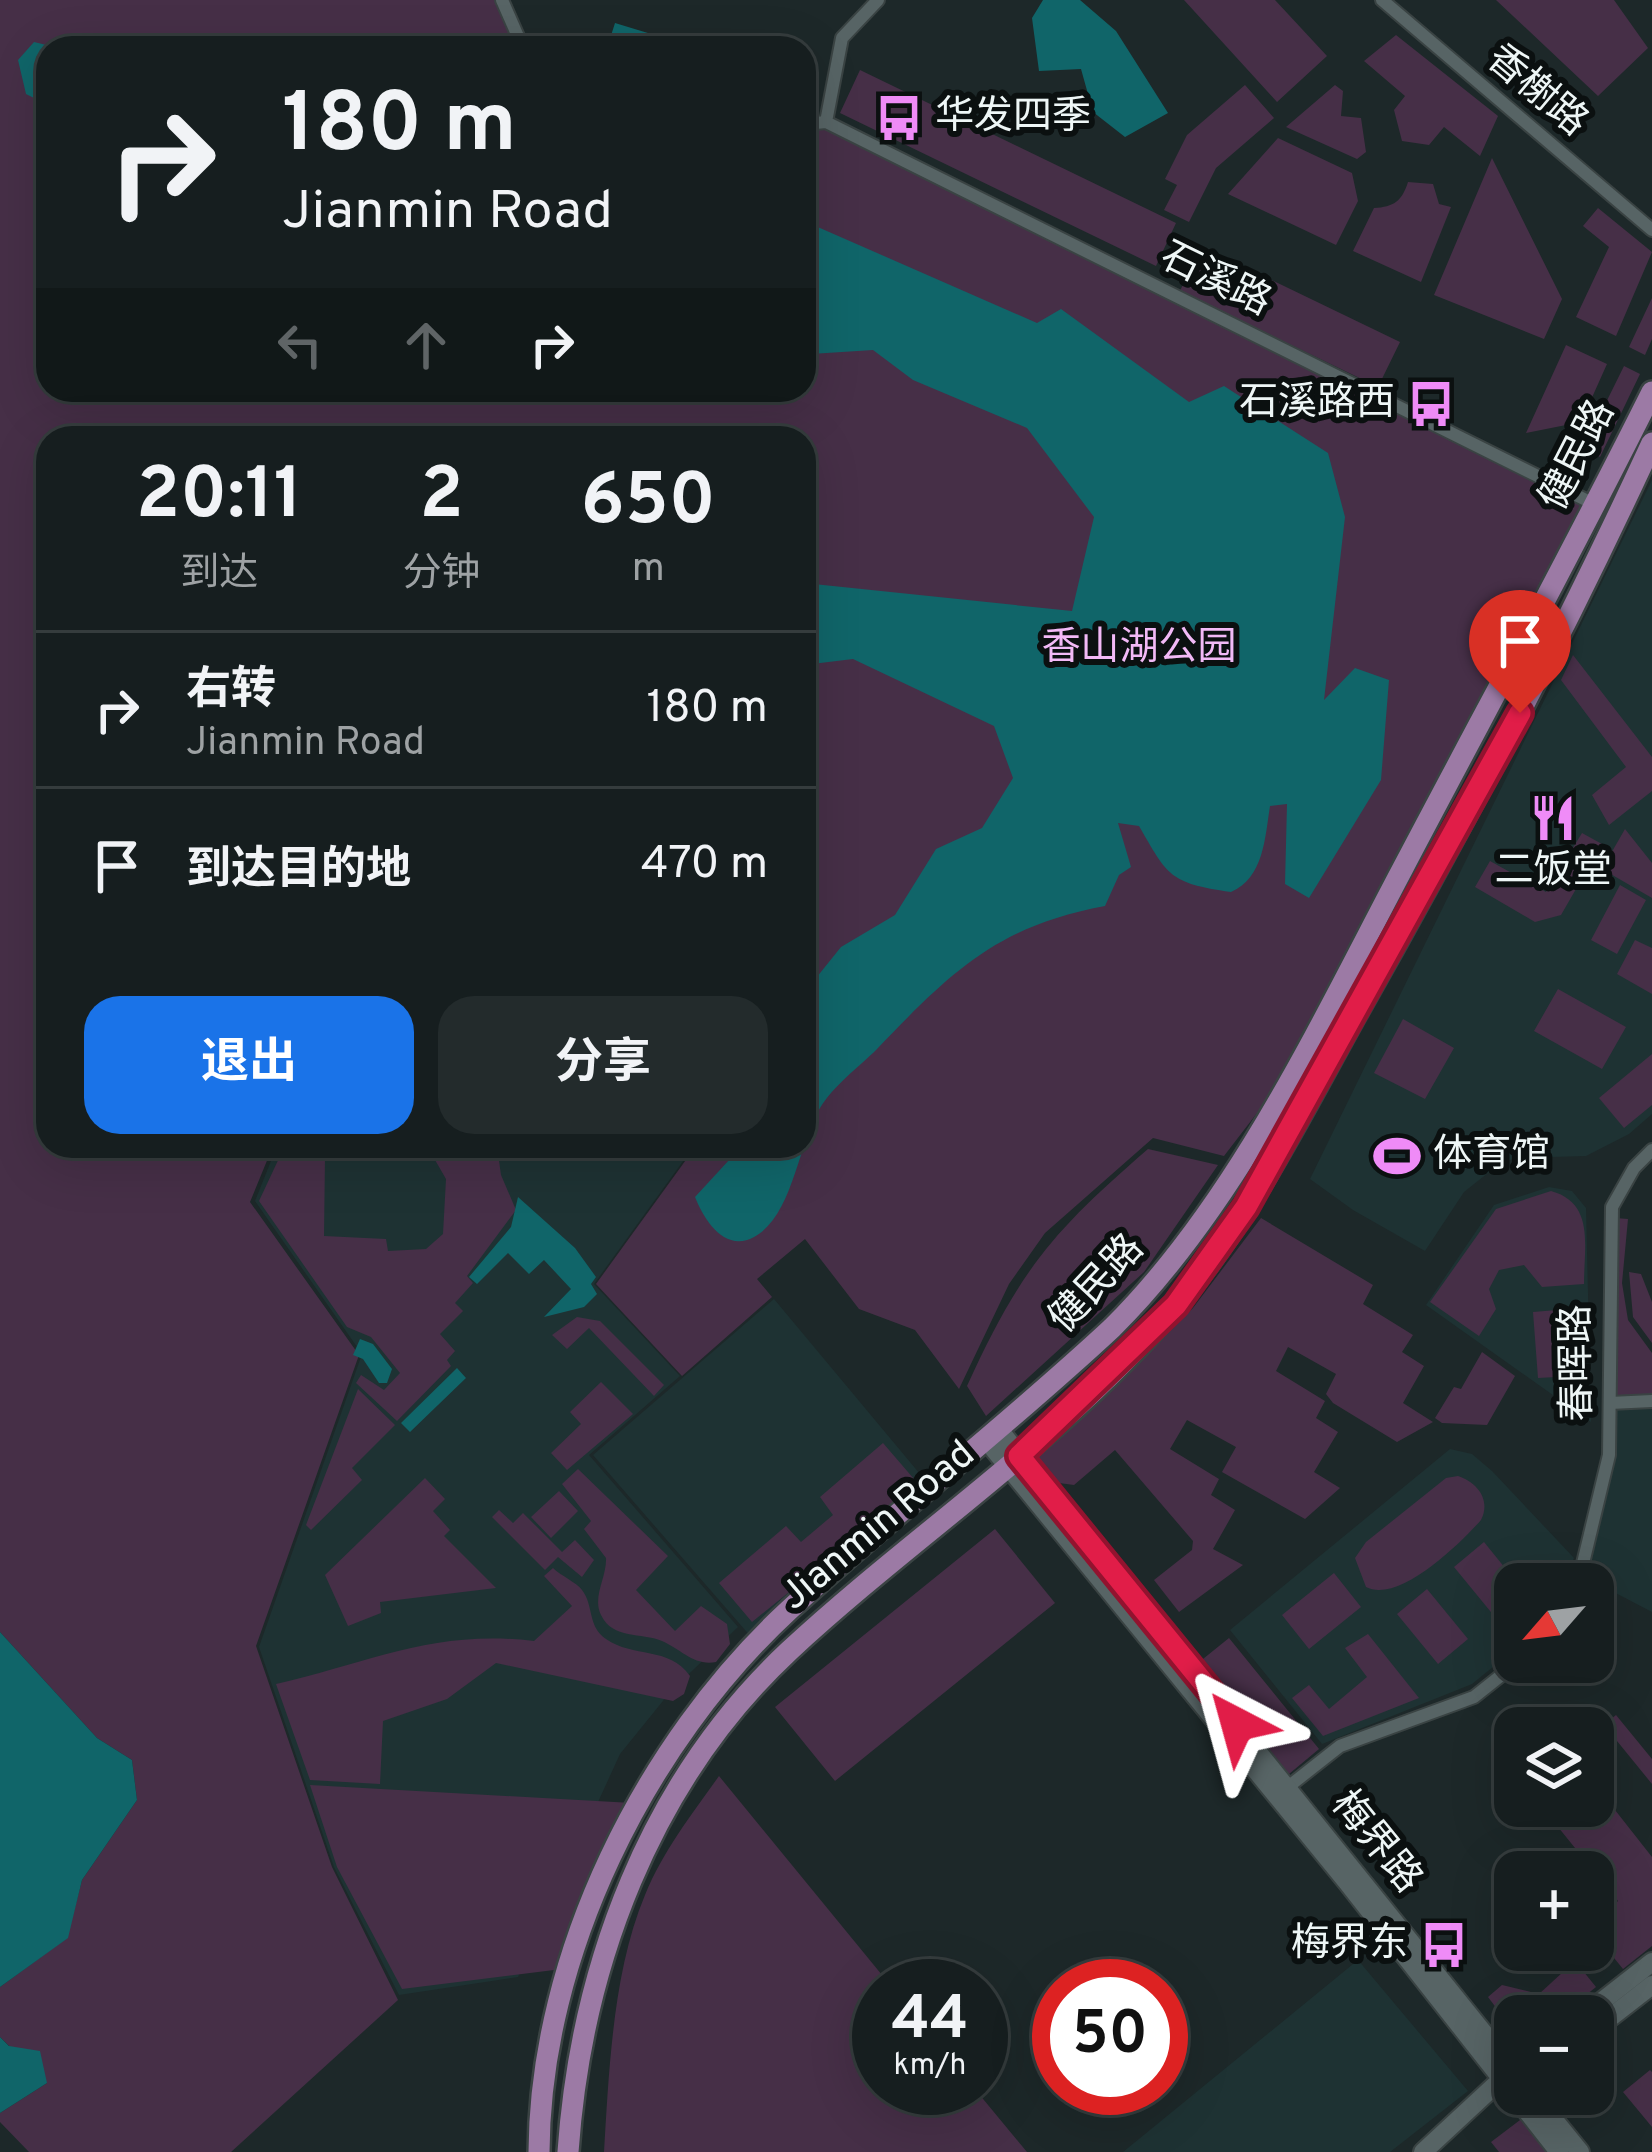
<!DOCTYPE html>
<html lang="zh">
<meta charset="utf-8">
<style>
:root{--surface:#161e1f;--page:#232b2c;--text:#f1f3f6;--muted:#9ea2a4;--line:#353c3d;--accent:#1a73e8}
body{margin:0;font-family:Overpass,"Noto Sans SC",sans-serif;background:var(--page);color:var(--text);height:100vh;display:flex;flex-direction:column;font-size:45px;white-space:nowrap}
*{box-sizing:border-box;margin:0}
p{font-size:39px;color:var(--muted)}
.icon{flex:none;width:66px;height:66px;fill:none;stroke:currentColor;stroke-width:2;stroke-linecap:round;stroke-linejoin:round}
.map{position:relative;flex:1;overflow:hidden}
.sheet{position:absolute;left:36px;top:426px;width:780px;height:732px;display:flex;flex-direction:column;background:var(--surface);border-radius:36px;box-shadow:0 12px 48px #0002,0 0 0 3px var(--line)}
.sheet>*{flex:none}
.hud{position:absolute;left:36px;top:36px;width:780px;height:366px;border-radius:36px;box-shadow:0 12px 48px #0002,0 0 0 3px var(--line);background:#161e1f;color:var(--text);overflow:hidden}
.needle{width:78px;rotate:242deg}
.fabs{position:absolute;left:1494px;top:1563px;display:grid;gap:24px}
.fabs a{display:grid;place-items:center;width:120px;height:120px;border-radius:24px;background:var(--surface);box-shadow:0 12px 48px #0002,0 0 0 3px var(--line);font-size:60px}
.speed{position:absolute;left:852px;top:1959px;display:flex;gap:24px;font-size:60px;font-weight:700;text-align:center}
.speed>*{display:grid;place-content:center;width:156px;height:156px;border-radius:50%;background:var(--surface);box-shadow:0 12px 48px #0002,0 0 0 3px var(--line);line-height:1}
.speed small{font-size:30px;font-weight:400}
.speed .limit{border:18px solid #d22;background:#fff;color:#111}
.pin{position:absolute;display:grid;place-items:center;width:102px;height:102px;color:#fff;margin:-123px -51px;border-radius:50% 50% 50% 0;rotate:-45deg;box-shadow:0 0 12px #0007}
.pin .icon{rotate:45deg}
.me{position:absolute;width:132px;margin:-66px;rotate:321deg;stroke-linejoin:round;filter:drop-shadow(0 0 9px #0008)}
.turn{display:flex;align-items:center;gap:42px;height:252px;padding:0 48px;font-size:54px}
.turn .icon{width:156px;height:156px;stroke-width:2.5}
.turn b{display:block;font-size:84px;line-height:102px}
.lanes{display:flex;align-items:center;height:114px;padding:0 48px;background:#0003;justify-content:center;gap:60px;direction:ltr}
.lanes .off{opacity:.35}
.eta{display:flex;justify-content:space-evenly;align-items:center;height:204px;text-align:center}
.eta b{font-size:72px;font-weight:700;line-height:84px}
.primary-button{display:flex;gap:24px;margin-top:auto;padding:24px 48px}
.primary-button a{flex:1;height:138px;border-radius:36px;background:var(--accent);color:#fff;font-size:48px;font-weight:700;line-height:138px;text-align:center}
.primary-button a+a{background:var(--page);color:var(--text)}
ul{padding:0;list-style:none}
li{display:flex;align-items:center;gap:36px;height:156px;padding:0 48px;border-top:3px solid var(--line)}
li div{flex:1}
li b{display:block;font-size:45px}
li em{font-style:normal}
.map>svg:first-child{display:block}
</style>
<div class="map">
<svg width="1652" height="2152" viewBox="0 0 1652 2152">
<rect width="100%" height="100%" fill="#1d2829"/>
<path fill="#1e3233" d="M 1652,480 L 1652,1114 L 1629,1134 L 1586,1156 L 1515,1158 L 1498,1165 L 1464,1192 L 1425,1251 L 1353,1210 L 1310,1179 Z
M 277,1146 L 694,1146 L 594,1284 L 680,1376 L 589,1455 L 738,1627 L 671,1691 L 620,1754 L 518,1977 L 399,1995 L 334,1867 L 259,1647 L 362,1354 L 255,1201 Z
M 1549,1187 L 1572,1191 L 1586,1208 L 1591,1422 L 1426,1305 L 1494,1205 Z
M 774,1299 L 930,1486 L 752,1638 L 593,1455 Z
M 1652,1404 L 1652,1612 L 1585,1577 L 1611,1456 L 1613,1405 Z
M 1450,1449 L 1472,1454 L 1492,1471 L 1574,1558 L 1562,1584 L 1515,1584 L 1515,1649 L 1472,1684 L 1322,1744 L 1230,1630 Z
M 1358,1960 L 1468,2091 L 1390,2152 L 1123,2152 Z"/>
<path fill="#462f47" d="M 0,0 L 501,0 L 522,48 L 48,48 L 48,390 L 804,390 L 804,124 L 826,122 L 1596,505 L 1300,1057 L 1224,1156 L 1153,1138 L 1045,1233 L 1009,1284 L 959,1389 L 915,1330 L 859,1309 L 805,1239 L 757,1279 L 772,1297 L 682,1376 L 596,1284 L 696,1146 L 804,1146 L 804,438 L 48,438 L 48,1146 L 273,1146 L 250,1202 L 359,1355 L 256,1646 L 332,1867 L 398,2000 L 231,2152 L 29,2152 L 0,2122 L 0,2113 L 47,2083 L 0,2037 L 0,1987 L 67,1938 L 82,1880 L 137,1800 L 132,1760 L 97,1738 L 0,1632 Z
M 1184,0 L 1275,0 L 1327,56 L 1277,102 Z
M 1496,0 L 1614,0 L 1648,48 L 1598,96 Z
M 1396,35 L 1498,116 L 1480,156 L 1444,127 L 1429,145 L 1402,141 L 1394,110 L 1405,96 L 1364,61 Z
M 860,70 L 1176,223 L 1156,266 L 840,113 Z
M 1245,85 L 1274,118 L 1216,168 L 1189,222 L 1164,210 L 1177,185 L 1165,179 L 1187,135 Z
M 1335,85 L 1343,91 L 1341,116 L 1361,118 L 1366,152 L 1357,159 L 1286,127 Z
M 1278,138 L 1352,173 L 1358,201 L 1336,245 L 1228,194 Z
M 1492,158 L 1562,299 L 1544,339 L 1434,295 Z
M 1408,182 L 1433,184 L 1439,204 L 1451,207 L 1421,282 L 1353,251 L 1374,208 C 1394,207 1402,201 1408,182 Z
M 1598,208 L 1652,252 L 1616,336 L 1576,317 L 1609,247 L 1583,226 Z
M 1201,246 L 1400,342 L 1378,387 L 1180,291 Z
M 1652,298 L 1652,339 L 1645,355 L 1629,347 Z
M 1566,345 L 1607,364 L 1581,422 L 1526,433 Z
M 1624,366 L 1640,374 L 1600,457 L 1583,449 Z
M 1573,655 L 1652,757 L 1652,791 L 1609,825 L 1592,795 L 1626,767 L 1561,680 Z
M 1625,829 L 1652,863 L 1652,898 L 1602,869 Z
M 1582,833 L 1602,844 L 1561,915 L 1535,922 L 1475,887 L 1490,861 L 1546,892 Z
M 1620,885 L 1646,900 L 1617,954 L 1591,940 Z
M 1635,940 L 1652,948 L 1652,994 L 1617,974 Z
M 1558,989 L 1626,1027 L 1602,1069 L 1534,1031 Z
M 1403,1019 L 1454,1048 L 1425,1099 L 1374,1073 Z
M 1652,1054 L 1652,1105 L 1624,1128 L 1599,1098 Z
M 427,1146 L 497,1146 L 501,1175 L 516,1210 L 467,1276 L 473,1283 L 455,1303 L 463,1311 L 440,1334 L 455,1351 L 447,1360 L 451,1366 L 397,1421 L 356,1383 L 361,1375 L 384,1390 L 400,1373 L 371,1337 L 347,1327 L 259,1201 L 281,1154 L 325,1157 L 324,1236 L 386,1239 L 388,1251 L 426,1249 L 443,1234 L 446,1179 Z
M 1148,1149 L 1218,1165 L 1144,1272 L 986,1416 L 967,1386 C 1020,1270 1052,1232 1148,1149 Z
M 1551,1191 C 1595,1203 1584,1246 1584,1284 L 1542,1287 L 1524,1265 L 1499,1270 L 1489,1289 L 1496,1309 L 1479,1336 L 1430,1302 L 1496,1209 Z
M 1261,1218 L 1373,1285 L 1363,1304 L 1413,1335 L 1402,1352 L 1424,1366 L 1403,1403 L 1433,1422 L 1397,1442 L 1333,1403 L 1326,1394 L 1336,1374 L 1288,1347 L 1276,1371 L 1325,1401 L 1316,1418 L 1338,1432 L 1314,1472 L 1340,1488 L 1305,1519 L 1222,1472 L 1236,1447 L 1187,1420 L 1170,1449 L 1219,1479 L 1211,1495 L 1235,1510 L 1213,1549 L 1243,1565 L 1179,1612 L 1154,1580 L 1192,1550 L 1193,1541 L 1115,1450 L 1074,1485 L 1059,1483 L 1036,1458 L 1193,1308 Z
M 1615,1218 L 1628,1219 L 1622,1283 L 1628,1320 L 1652,1353 L 1652,1395 L 1616,1397 Z
M 1629,1272 L 1641,1274 L 1652,1302 L 1652,1343 L 1633,1317 Z
M 1569,1309 L 1574,1376 L 1538,1378 L 1533,1312 Z
M 577,1317 L 600,1321 L 664,1385 L 654,1396 L 589,1328 L 567,1349 L 552,1335 Z
M 1482,1352 L 1515,1376 L 1487,1425 L 1442,1423 L 1435,1418 L 1454,1387 L 1461,1389 Z
M 601,1382 L 633,1414 L 567,1470 L 551,1453 L 581,1424 L 570,1412 Z
M 358,1389 L 395,1425 L 352,1468 L 362,1480 L 311,1530 L 306,1525 Z
M 883,1443 L 920,1486 L 752,1622 L 719,1583 L 786,1526 L 801,1542 L 833,1515 L 820,1497 Z
M 578,1469 L 668,1556 L 636,1590 L 675,1631 L 701,1606 L 727,1624 L 730,1644 L 716,1662 C 694,1666 682,1650 662,1641 C 641,1632 613,1640 601,1615 C 592,1597 607,1577 606,1558 L 584,1529 L 591,1521 L 562,1484 Z
M 1458,1476 C 1478,1483 1491,1500 1481,1520 C 1459,1545 1398,1604 1366,1587 L 1355,1558 L 1366,1542 L 1446,1478 Z
M 425,1478 L 445,1499 L 433,1511 L 450,1530 L 444,1536 L 496,1588 L 380,1602 L 381,1613 L 348,1626 L 325,1575 Z
M 559,1491 L 578,1511 L 551,1538 L 531,1517 Z
M 499,1510 L 513,1523 L 523,1513 L 562,1552 L 575,1540 L 594,1560 L 582,1577 L 558,1557 L 545,1570 L 492,1517 Z
M 995,1529 L 1055,1603 L 835,1781 L 775,1707 Z
M 1484,1542 L 1518,1584 L 1515,1600 L 1495,1617 L 1454,1567 Z
M 553,1568 C 561,1576 576,1582 582,1590 C 594,1605 587,1626 606,1639 C 633,1658 669,1646 690,1676 L 684,1694 L 673,1701 L 496,1663 L 447,1699 L 383,1721 L 380,1784 L 310,1780 L 276,1684 C 371,1662 434,1629 534,1641 L 572,1606 L 544,1576 Z
M 1334,1573 L 1361,1607 L 1309,1649 L 1282,1615 Z
M 1427,1589 L 1468,1639 L 1438,1664 L 1397,1614 Z
M 1368,1634 L 1419,1698 L 1323,1736 L 1292,1698 L 1309,1685 L 1329,1709 L 1367,1677 L 1345,1648 Z
M 1229,1638 L 1319,1749 L 1289,1774 L 1198,1663 Z
M 1616,1715 L 1652,1759 L 1652,1784 L 1604,1725 Z
M 719,1776 L 891,1986 L 879,1986 L 879,2088 L 974,2088 L 1027,2152 L 604,2152 C 609,2070 613,1971 645,1895 C 663,1851 692,1814 719,1776 Z
M 1593,1782 L 1652,1857 L 1652,1946 L 1623,1969 L 1593,1932 L 1593,1923 L 1618,1901 L 1541,1806 L 1593,1806 Z
M 310,1785 L 632,1803 L 562,1969 L 402,1989 L 337,1867 Z
M 1575,1961 L 1596,1987 L 1560,2016 L 1515,2016 L 1515,2033 L 1488,1997 L 1502,1985 L 1539,1994 Z
M 1650,2070 L 1652,2072 L 1652,2127 L 1623,2092 Z
M 1524,2117 L 1552,2152 L 1499,2152 L 1491,2142 Z"/>
<path fill="#106569" d="M 1043,0 L 1080,0 L 1116,31 L 1168,113 L 1125,137 L 1093,112 L 1081,69 L 1039,71 L 1032,18 Z
M 615,23 L 684,44 L 683,48 L 607,48 Z
M 34,42 L 59,48 L 48,48 L 48,105 L 26,94 L 18,60 Z
M 804,221 L 1037,323 L 1061,309 L 1189,402 L 1224,386 L 1328,453 L 1345,517 L 1324,700 L 1355,668 L 1389,680 L 1381,780 L 1309,898 L 1285,884 L 1287,804 L 1270,806 C 1265,837 1264,878 1231,892 C 1169,883 1168,876 1139,826 L 1118,823 L 1131,867 L 1119,875 L 1105,906 C 997,926 951,972 877,1049 C 859,1067 833,1086 820,1108 C 798,1144 793,1216 754,1237 C 725,1253 704,1220 695,1197 L 742,1146 L 804,1146 L 804,993 L 841,947 L 895,915 L 936,849 L 982,828 L 1013,778 L 994,726 L 853,659 L 804,665 L 804,583 L 1072,611 L 1094,517 L 1027,428 L 913,380 L 873,350 L 811,354 L 804,349 Z
M 518,1197 L 575,1248 L 596,1277 L 591,1284 L 597,1294 L 584,1307 L 544,1317 L 571,1289 L 544,1260 L 529,1274 L 508,1253 L 477,1284 L 469,1277 L 511,1227 Z
M 360,1339 L 373,1344 L 392,1369 L 387,1383 L 379,1383 L 363,1359 L 353,1355 Z
M 457,1368 L 466,1378 L 410,1432 L 401,1423 Z
M 0,1632 L 97,1738 L 132,1760 L 137,1800 L 82,1880 L 68,1938 L 0,1987 Z
M 0,2037 L 9,2046 L 40,2051 L 47,2083 L 0,2113 Z"/>
<g fill="none" stroke-linecap="round" stroke-linejoin="round">
<defs>
<path id="street" d="M 502,0 L 523,48
M 1382,0 L 1652,230
M 826,122 L 842,38 L 878,0
M 804,124 L 826,122 L 1596,505
M 1610,1403 L 1652,1401
M 1578,1584 L 1609,1455 L 1612,1207 L 1634,1168 L 1652,1150
M 1288,1787 L 1340,1746 L 1474,1697 L 1518,1662"/>
<path id="secondary" d="M 1000,1431 L 1515,2072
M 988,1442 L 1347,1882 L 1559,2152
M 1583,2016 L 1652,1962
M 1593,2031 L 1652,1985
M 1533,2094 L 1580,2152
M 1423,2152 L 1506,2075"/>
<path id="primary" d="M 539,2152 C 540,1955 645,1743 789,1610 C 894,1513 1007,1426 1112,1328 C 1237,1204 1321,1023 1403,868 C 1486,710 1572,553 1652,392
M 568,2152 C 581,1966 650,1781 789,1651 C 915,1534 1064,1437 1176,1305 C 1249,1218 1301,1113 1356,1014 C 1462,827 1562,638 1652,443"/>
</defs>
<use href="#street" stroke="#3a4343" stroke-width="16"/>
<use href="#secondary" stroke="#3a4343" stroke-width="22"/>
<use href="#primary" stroke="#3a4343" stroke-width="26"/>
<use href="#street" stroke="#576465" stroke-width="12"/>
<use href="#secondary" stroke="#576465" stroke-width="18"/>
<use href="#primary" stroke="#9c7aa5" stroke-width="21"/>
</g>
<g fill="none" stroke-linecap="round" stroke-linejoin="round">
<defs>
<path id="route" d="M 1237,1724 L 1019,1456 L 1176,1305 L 1246,1207 L 1520,713"/>
</defs>
<use href="#route" stroke="#92132f" stroke-width="30"/>
<use href="#route" stroke="#e11d48" stroke-width="21"/>
</g>
<defs>
<symbol id="bus-bare" viewBox="-9 -9 18 18"><path d="M-5-6H5V4H4V6H2V4H-2V6H-4V4H-5ZM-3.5-4V0h7V-4ZM-3.5 1.2v1.5H-2V1.2ZM2 1.2v1.5H3.5V1.2Z" fill="#ef8bf7" stroke="#0b1010" stroke-width="2.5" paint-order="stroke"/></symbol>
<symbol id="restaurant-bare" viewBox="-9 -9 18 18"><path d="M-5-6h1v4h1v-4h1v4h1v-4h1v5L-1.5 .5V6h-2V.5L-5-1ZM5-6V6H3V1.5H1.5Q1.5-4 5-6Z" fill="#ef8bf7" stroke="#0b1010" stroke-width="2.5" paint-order="stroke"/></symbol>
<symbol id="stadium-bare" viewBox="-9 -9 18 18"><path d="M0-5a6.5 5 0 1 0 0 10a6.5 5 0 1 0 0-10ZM-3.5-1.8h7v3.6h-7Z" fill="#ef8bf7" stroke="#0b1010" stroke-width="2.5" paint-order="stroke"/></symbol>
</defs>
<g fill-rule="evenodd">
<use href="#bus-bare" x="866" y="85" width="66" height="66"/>
<use href="#bus-bare" x="1398" y="371" width="66" height="66"/>
<use href="#restaurant-bare" x="1520" y="785" width="66" height="66"/>
<use href="#stadium-bare" x="1364" y="1123" width="66" height="66"/>
<use href="#bus-bare" x="1411" y="1912" width="66" height="66"/>
</g>
<g text-anchor="middle" dominant-baseline="central" stroke-width="12" stroke-linejoin="round" paint-order="stroke">
<g font-size="39" fill="#eef6f6" stroke="#0b1010">
<text transform="translate(1536 92) rotate(40)">香榭路</text>
<text transform="translate(1215 281) rotate(26)">石溪路</text>
<text transform="translate(1579 456) rotate(-63)">健民路</text>
<text transform="translate(1098 1285) rotate(-47)">健民路</text>
<text transform="translate(1579 1363) rotate(-91)">春晖路</text>
<text transform="translate(879 1527) rotate(-40)">Jianmin Road</text>
<text transform="translate(1375 1843) rotate(51)">梅界路</text>
</g>
<g font-size="39" fill="#eef6f6" stroke="#0b1010" text-anchor="start">
<text x="935" y="118">华发四季</text>
<text x="1395" y="404" text-anchor="end">石溪路西</text>
<text x="1553" y="872" text-anchor="middle">二饭堂</text>
<text x="1433" y="1156">体育馆</text>
<text x="1408" y="1945" text-anchor="end">梅界东</text>
</g>
<g font-size="39" fill="#f2b9f6" stroke="#0b1010">
<text x="1139" y="649">香山湖公园</text>
</g>
</g>
</svg>
<div class="fabs">
<a><svg class="needle" viewBox="-14 -14 28 28"><path d="M0-13l5 13h-10z" fill="#e53935"/><path d="M0 13l5-13h-10z" fill="#9ea2a4"/></svg></a>
<a><svg class="icon" aria-label="layers" viewBox="0 0 24 24"><path d="M12 4l9 5-9 5-9-5zM3 14l9 5 9-5"/></svg></a>
<a>+</a>
<a>−</a>
</div>
<div class="speed"><div>44<small>km/h</small></div><div class="limit">50</div></div>
<div class="pin" style="left:1520px;top:713px;background:#d93025"><svg class="icon" aria-label="arrive" viewBox="0 0 24 24"><path d="M6 21V4h12l-3 4 3 4H6"/></svg></div>
<svg class="me" style="left:1237px;top:1724px" viewBox="-20 -20 40 40"><path d="M0-17L14 15 0 8-14 15z" fill="#e11d48" stroke="#fff" stroke-width="4"/></svg>
<div class="hud">
<div class="turn"><svg class="icon" aria-label="right" viewBox="0 0 24 24"><path d="M7 20v-9h11M14 6l5 5-5 5"/></svg><div><b>180 m</b>Jianmin Road</div></div>
<div class="lanes"><svg class="icon off" aria-label="left" viewBox="0 0 24 24"><path d="M17 20v-9H6M10 6l-5 5 5 5"/></svg><svg class="icon off" aria-label="ahead" viewBox="0 0 24 24"><path d="M12 20V5M6 11l6-6 6 6"/></svg><svg class="icon" aria-label="right" viewBox="0 0 24 24"><path d="M7 20v-9h11M14 6l5 5-5 5"/></svg></div>
</div>
<section class="sheet">
<div class="eta">
<div><b>20:11</b><p>到达</p></div>
<div><b>2</b><p>分钟</p></div>
<div><b>650</b><p>m</p></div>
</div>
<ul>
<li><svg class="icon" aria-label="right" viewBox="0 0 24 24"><path d="M7 20v-9h11M14 6l5 5-5 5"/></svg><div><b>右转</b><p>Jianmin Road</p></div><em>180 m</em></li>
<li><svg class="icon" aria-label="arrive" viewBox="0 0 24 24"><path d="M6 21V4h12l-3 4 3 4H6"/></svg><div><b>到达目的地</b></div><em>470 m</em></li>
</ul>
<div class="primary-button"><a>退出</a><a>分享</a></div>
</section>
</div>
